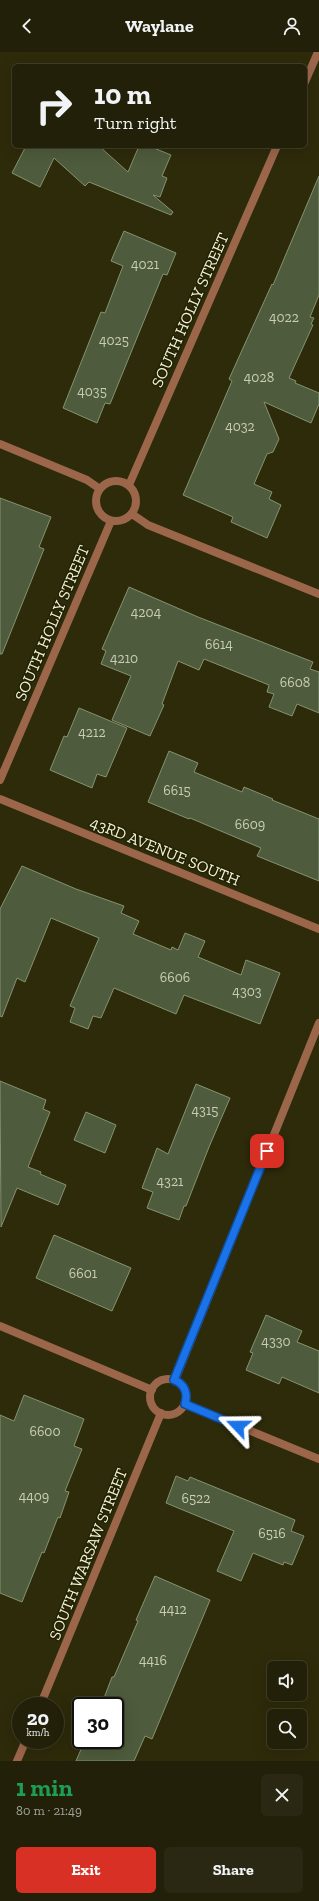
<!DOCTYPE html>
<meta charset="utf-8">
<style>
:root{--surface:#222008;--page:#2a2812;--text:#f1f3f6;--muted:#a2a39c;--line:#3f3e29;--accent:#d93025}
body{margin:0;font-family:"Zilla Slab",serif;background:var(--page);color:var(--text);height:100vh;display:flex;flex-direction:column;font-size:15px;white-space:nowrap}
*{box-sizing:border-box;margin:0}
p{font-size:13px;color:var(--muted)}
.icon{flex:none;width:22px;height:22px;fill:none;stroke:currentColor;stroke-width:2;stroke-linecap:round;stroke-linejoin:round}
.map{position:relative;height:1709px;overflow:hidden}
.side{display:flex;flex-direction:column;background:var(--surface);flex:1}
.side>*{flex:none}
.hud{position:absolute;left:12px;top:12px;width:295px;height:84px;border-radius:6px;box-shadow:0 4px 16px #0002,0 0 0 1px var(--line);background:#222008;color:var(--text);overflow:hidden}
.buttons{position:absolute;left:267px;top:1609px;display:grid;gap:8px}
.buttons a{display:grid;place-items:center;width:40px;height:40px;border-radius:6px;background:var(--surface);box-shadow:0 4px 16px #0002,0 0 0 1px var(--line);font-size:20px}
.speed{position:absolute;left:12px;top:1645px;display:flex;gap:8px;font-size:20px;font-weight:700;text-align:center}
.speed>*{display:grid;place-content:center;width:52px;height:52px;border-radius:50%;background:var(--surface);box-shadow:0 4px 16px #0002,0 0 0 1px var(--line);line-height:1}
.speed small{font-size:10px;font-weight:400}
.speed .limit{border:2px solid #111;border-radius:6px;background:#fff;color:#111}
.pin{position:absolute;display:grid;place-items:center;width:34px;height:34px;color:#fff;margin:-17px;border-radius:8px;box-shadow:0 2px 6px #0006}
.me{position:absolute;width:44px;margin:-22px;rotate:293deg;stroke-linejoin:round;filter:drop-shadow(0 0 3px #0008)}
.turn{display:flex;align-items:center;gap:14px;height:84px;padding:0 16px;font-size:18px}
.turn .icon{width:52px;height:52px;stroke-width:2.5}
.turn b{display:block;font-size:28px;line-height:34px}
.round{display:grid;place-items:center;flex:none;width:42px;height:42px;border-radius:6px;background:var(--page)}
.head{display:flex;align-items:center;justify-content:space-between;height:68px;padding:0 16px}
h1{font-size:24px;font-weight:800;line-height:30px;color:#1e9e55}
.button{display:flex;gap:8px;margin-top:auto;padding:8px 16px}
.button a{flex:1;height:46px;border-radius:6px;background:var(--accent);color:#fff;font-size:16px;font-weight:800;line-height:46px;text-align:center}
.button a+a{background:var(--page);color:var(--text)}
header{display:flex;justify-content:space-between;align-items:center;height:52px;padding:0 16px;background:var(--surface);font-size:18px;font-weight:800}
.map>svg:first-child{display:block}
</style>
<header><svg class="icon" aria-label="back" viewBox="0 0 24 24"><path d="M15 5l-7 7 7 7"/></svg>Waylane<svg class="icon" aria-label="person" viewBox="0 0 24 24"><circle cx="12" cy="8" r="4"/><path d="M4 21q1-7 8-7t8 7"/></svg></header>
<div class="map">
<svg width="319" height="1709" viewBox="0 0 319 1709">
<rect width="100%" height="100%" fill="#2d2b0a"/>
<path fill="#4e5b3c" stroke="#859372" d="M 26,94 L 99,94 L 128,120 L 139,94 L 149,94 L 171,103 L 162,124 L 167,126 L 160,145 L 153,143 L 173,160 L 171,163 L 89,130 L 85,134 L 54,106 L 40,135 L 12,121 Z
M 319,124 L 319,243 L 310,265 L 314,266 L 311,272 L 313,273 L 289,326 L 296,329 L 295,331 L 319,341 L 319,352 L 311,371 L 264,350 L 279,387 L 273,400 L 267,402 L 254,432 L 272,440 L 269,447 L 281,453 L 267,486 L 231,470 L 233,465 L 183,443 L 232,329 L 229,327 L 272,232 L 273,233 Z
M 124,179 L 176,201 L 167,223 L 163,222 L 110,352 L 105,351 L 97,371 L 63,356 L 101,260 L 105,261 L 123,214 L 111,209 Z
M 0,446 L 51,465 L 39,495 L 44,497 L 2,602 L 0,602 Z
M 129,535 L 198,565 L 313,610 L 310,617 L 319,620 L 319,661 L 297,652 L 292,664 L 269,655 L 274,642 L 267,640 L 269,633 L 204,607 L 199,618 L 178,609 L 162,652 L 164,653 L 150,684 L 112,668 L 131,624 L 101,612 L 106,599 L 102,597 Z
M 79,656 L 127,676 L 106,725 L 97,722 L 92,736 L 50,718 L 64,684 L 67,685 Z
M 169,699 L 198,711 L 194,720 L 242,740 L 244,735 L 273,747 L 272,748 L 319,767 L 319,829 L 257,804 L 261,796 L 190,766 L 189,767 L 148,750 Z
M 22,814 L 76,837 L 124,854 L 121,861 L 139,869 L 133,882 L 171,898 L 172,895 L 178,898 L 185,881 L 205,889 L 198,905 L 241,923 L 246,908 L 280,921 L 260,972 L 184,943 L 176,962 L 114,936 L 101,966 L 93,964 L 88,977 L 70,970 L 75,956 L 70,954 L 99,886 L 51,866 L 25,930 L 17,926 L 2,965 L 0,964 L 0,857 Z
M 0,1029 L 46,1048 L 43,1057 L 50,1060 L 28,1115 L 41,1120 L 40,1122 L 66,1133 L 58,1153 L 17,1136 L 1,1175 Z
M 196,1032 L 230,1046 L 209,1095 L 186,1154 L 184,1154 L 179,1168 L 147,1156 L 153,1140 L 142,1136 L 157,1096 L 168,1102 Z
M 86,1060 L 116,1073 L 105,1101 L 74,1088 Z
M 54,1183 L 131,1216 L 112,1259 L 36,1226 Z
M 266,1263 L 302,1279 L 297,1290 L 319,1299 L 319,1341 L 282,1325 L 279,1332 L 246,1318 L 253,1301 L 250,1300 Z
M 24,1343 L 84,1367 L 74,1394 L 82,1397 L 65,1439 L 69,1440 L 60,1466 L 58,1465 L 44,1501 L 42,1500 L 22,1550 L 0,1541 L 0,1363 L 14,1369 Z
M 176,1424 L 188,1429 L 190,1425 L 295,1468 L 291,1479 L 304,1484 L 292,1513 L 284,1510 L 283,1513 L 253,1501 L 241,1529 L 217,1519 L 234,1479 L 166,1451 Z
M 155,1524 L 210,1548 L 152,1687 L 145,1684 L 134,1709 L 76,1709 L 85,1688 L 115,1688 L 115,1654 L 101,1654 L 112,1625 L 114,1625 L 138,1569 L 136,1568 Z"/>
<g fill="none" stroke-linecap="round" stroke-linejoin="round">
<path stroke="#9c664b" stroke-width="8" d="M 305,30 L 318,0
M 0,392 L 87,428 L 100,437
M96 449a20 20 0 1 1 40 0a20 20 0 1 1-40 0Z
M 129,433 L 277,94
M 132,462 L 148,473 L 319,542
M 0,728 L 111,469
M 0,747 L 319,877
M 0,1274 L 152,1338
M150 1345a18 18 0 1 1 36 0a18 18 0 1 1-36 0Z
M 175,1328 L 319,971
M 185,1352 L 319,1407
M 40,1654 L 161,1361
M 17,1709 L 26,1688"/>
</g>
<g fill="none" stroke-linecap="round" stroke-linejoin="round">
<defs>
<path id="route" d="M 238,1374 L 185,1352 C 188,1342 185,1332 174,1328 L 267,1099"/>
</defs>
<use href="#route" stroke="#114b97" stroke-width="10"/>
<use href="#route" stroke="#1a73e8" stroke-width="7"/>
</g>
<g text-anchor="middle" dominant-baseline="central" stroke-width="3" stroke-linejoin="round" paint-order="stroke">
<g font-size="14" fill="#c9ccb6">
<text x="145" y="212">4021</text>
<text x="284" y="265">4022</text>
<text x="114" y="288">4025</text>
<text x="259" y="325">4028</text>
<text x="92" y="339">4035</text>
<text x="240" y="374">4032</text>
<text x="146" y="560">4204</text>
<text x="219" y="592">6614</text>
<text x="124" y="606">4210</text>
<text x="295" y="630">6608</text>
<text x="92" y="680">4212</text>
<text x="177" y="738">6615</text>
<text x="250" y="772">6609</text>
<text x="175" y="925">6606</text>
<text x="247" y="939">4303</text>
<text x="205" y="1058">4315</text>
<text x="170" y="1129">4321</text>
<text x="83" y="1221">6601</text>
<text x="276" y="1289">4330</text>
<text x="45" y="1379">6600</text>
<text x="34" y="1444">4409</text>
<text x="196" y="1446">6522</text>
<text x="272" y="1481">6516</text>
<text x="173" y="1557">4412</text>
<text x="153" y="1608">4416</text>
</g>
<g font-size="16" fill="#f2f2de" stroke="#232201">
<text transform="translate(190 258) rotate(-66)">SOUTH HOLLY STREET</text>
<text transform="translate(52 571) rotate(-67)">SOUTH HOLLY STREET</text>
<text transform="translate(165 799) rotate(22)">43RD AVENUE SOUTH</text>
<text transform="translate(88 1502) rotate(-68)">SOUTH WARSAW STREET</text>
</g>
</g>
</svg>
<div class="buttons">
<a><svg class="icon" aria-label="sound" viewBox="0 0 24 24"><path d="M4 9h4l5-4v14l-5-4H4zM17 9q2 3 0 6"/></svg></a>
<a><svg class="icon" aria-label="search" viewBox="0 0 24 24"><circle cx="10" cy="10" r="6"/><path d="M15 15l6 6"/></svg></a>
</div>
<div class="speed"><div>20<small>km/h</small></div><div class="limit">30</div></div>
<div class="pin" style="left:267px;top:1099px;background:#d93025"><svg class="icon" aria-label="arrive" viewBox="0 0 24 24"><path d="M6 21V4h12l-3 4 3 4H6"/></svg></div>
<svg class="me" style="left:238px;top:1374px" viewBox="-20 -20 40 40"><path d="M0-17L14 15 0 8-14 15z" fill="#1a73e8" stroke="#fff" stroke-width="4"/></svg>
<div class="hud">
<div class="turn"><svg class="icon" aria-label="right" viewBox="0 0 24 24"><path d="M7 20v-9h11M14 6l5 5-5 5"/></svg><div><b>10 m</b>Turn right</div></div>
</div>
</div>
<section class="side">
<div class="head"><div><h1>1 min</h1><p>80 m · 21:49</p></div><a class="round"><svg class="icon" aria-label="close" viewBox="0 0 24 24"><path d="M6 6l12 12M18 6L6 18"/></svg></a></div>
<div class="button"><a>Exit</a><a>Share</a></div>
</section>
